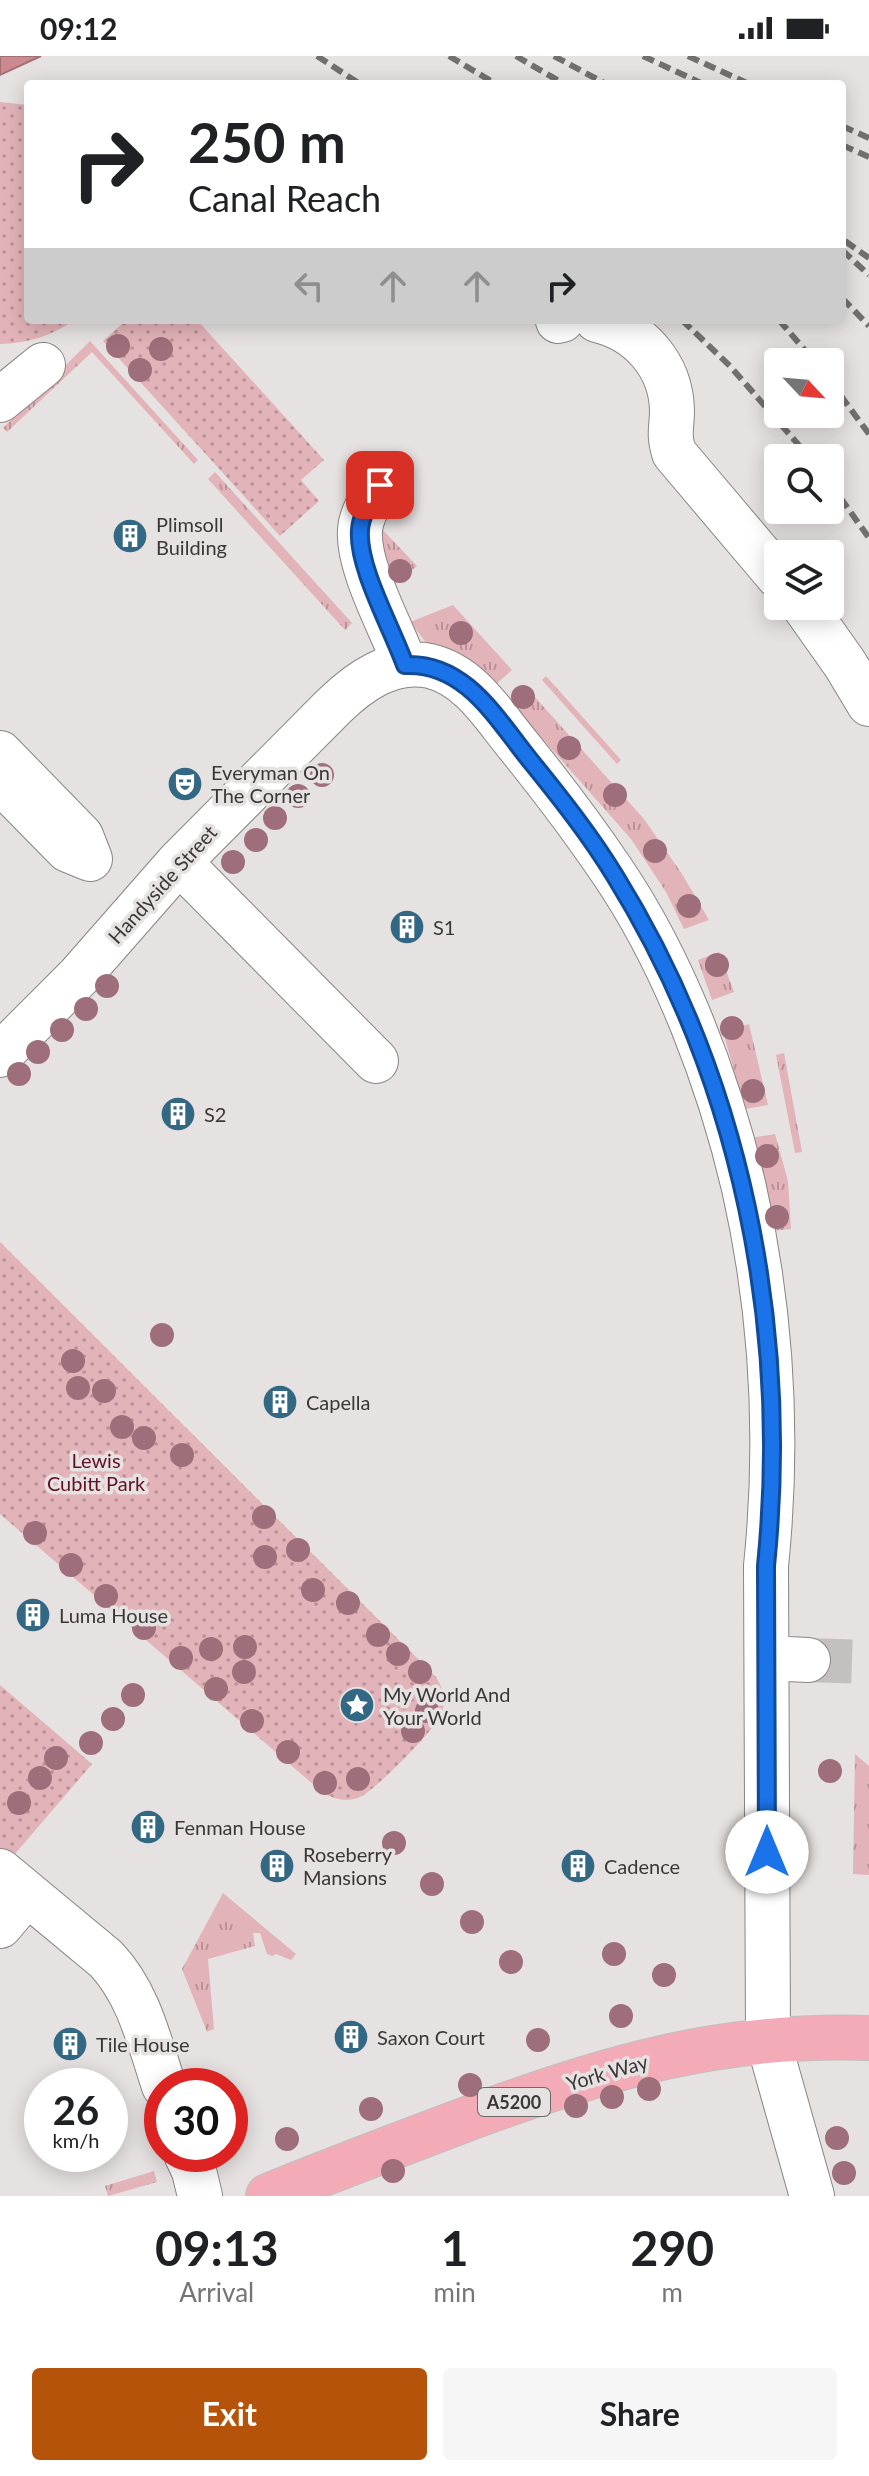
<!DOCTYPE html>
<style>
:root{--surface:#fff;--page:#f6f6f6;--text:#202124;--muted:#757577;--accent:#b45309}
body{margin:0;font-family:Lato,sans-serif;background:var(--page);color:var(--text);height:100vh;display:flex;flex-direction:column;font-size:30px;white-space:nowrap}
*{box-sizing:border-box;margin:0}
p{font-size:26px;color:var(--muted)}
.icon{flex:none;width:44px;height:44px;fill:none;stroke:currentColor;stroke-width:2;stroke-linecap:round;stroke-linejoin:round}
.map{position:relative;height:2140px;overflow:hidden}
.drawer{display:flex;flex-direction:column;background:var(--surface);flex:1}
.drawer>*{flex:none}
.banner{position:absolute;left:24px;top:24px;width:822px;height:244px;border-radius:8px;box-shadow:0 4px 20px #0003;background:#fff;color:var(--text);overflow:hidden}
.needle{width:52px;rotate:116deg}
.buttons{position:absolute;left:764px;top:292px;display:grid;gap:16px}
.buttons a{display:grid;place-items:center;width:80px;height:80px;border-radius:8px;background:var(--surface);box-shadow:0 4px 20px #0003;font-size:40px}
.speed{position:absolute;left:24px;top:2012px;display:flex;gap:16px;font-size:40px;font-weight:700;text-align:center}
.speed>*{display:grid;place-content:center;width:104px;height:104px;border-radius:50%;background:var(--surface);box-shadow:0 4px 20px #0003;line-height:1}
.speed small{font-size:20px;font-weight:400}
.speed .limit{border:12px solid #d22;background:#fff;color:#111}
.pin{position:absolute;display:grid;place-items:center;width:68px;height:68px;color:#fff;margin:-34px;border-radius:16px;box-shadow:0 4px 12px #0006}
.me{position:absolute;width:88px;margin:-44px;rotate:0deg;stroke-linejoin:round;filter:drop-shadow(0 0 6px #0008)}
.turn{display:flex;align-items:center;gap:28px;height:168px;padding:0 32px;font-size:36px}
.turn .icon{width:104px;height:104px;stroke-width:2.5}
.turn b{display:block;font-size:56px;line-height:68px}
.lanes{display:flex;align-items:center;height:76px;padding:0 32px;background:#0003;justify-content:center;gap:40px;direction:ltr}
.lanes .off{opacity:.35}
.eta{display:flex;justify-content:space-evenly;align-items:center;height:136px;text-align:center}
.eta b{font-size:48px;font-weight:700;line-height:56px}
.cta{display:flex;gap:16px;margin-top:auto;padding:16px 32px}
.cta a{flex:1;height:92px;border-radius:8px;background:var(--accent);color:#fff;font-size:32px;font-weight:700;line-height:92px;text-align:center}
.cta a+a{background:var(--page);color:var(--text)}
.status{display:flex;justify-content:space-between;align-items:center;height:56px;padding:0 40px;background:var(--surface);direction:ltr}
.status svg{height:22px;fill:currentColor}
.map>svg:first-child{display:block}
</style>
<div class="status"><b>09:12</b><svg viewBox="0 0 49 12"><path d="M0 12V9h3v3zM5 12V6h3v6zM10 12V3h3v9zM15 12V0h3v12zM26 1h20v11H26zM47 4h2v5h-2z"/></svg></div>
<div class="map">
<svg width="869" height="2140" viewBox="0 0 869 2140">
<defs>
<pattern id="grass-tufts" width="24" height="20" patternUnits="userSpaceOnUse" patternTransform="scale(2)"><rect width="24" height="20" fill="#e2b3b8"/><path d="M3 7l-1-3M5 7V3M7 7l1-3M15 17l-1-3M17 17v-4M19 17l1-3" fill="none" stroke="#b89296"/></pattern>
<pattern id="park-dots" width="8" height="8" patternUnits="userSpaceOnUse" patternTransform="scale(2)"><rect width="8" height="8" fill="#e2b3b8"/><path d="M2 2h.1M6 6h.1" fill="none" stroke="#b89296" stroke-width="1.8" stroke-linecap="round"/></pattern>
</defs>
<rect width="100%" height="100%" fill="#e7e2e2"/>
<path fill="url(#grass-tufts)" d="M 90,285 L 198,404 L 194,408 L 92,296 L 7,376 L 3,372 Z
M 215,416 L 352,567 L 345,574 L 208,423 Z
M 380,471 L 417,510 L 393,530 L 386,515 Z
M 453,549 L 512,614 L 495,629 L 431,593 L 410,566 Z
M 546,620 L 621,704 L 617,708 L 542,624 Z
M 534,640 L 644,763 L 682,818 L 709,864 L 684,873 L 666,836 L 631,783 L 518,655 Z
M 719,896 L 734,936 L 712,944 L 698,904 Z
M 749,968 L 768,1049 L 745,1053 L 723,976 Z
M 784,997 L 802,1096 L 795,1097 L 776,999 Z
M 775,1078 L 788,1125 L 791,1173 L 772,1175 L 751,1082 Z
M 855,1698 L 869,1710 L 869,1819 L 853,1818 Z
M 223,1837 L 296,1898 L 291,1904 L 276,1898 L 272,1900 L 267,1898 L 260,1877 L 253,1877 L 255,1890 L 208,1903 L 214,1973 L 207,1976 L 182,1913 Z
M 154,2115 L 157,2126 L 108,2140 L 105,2130 Z"/>
<path fill="url(#park-dots)" d="M 0,46 L 28,49 L 28,264 L 75,264 C 53,279 27,288 0,288 Z
M 126,264 L 197,264 L 324,404 L 301,424 L 319,445 L 280,480 L 103,285 Z
M 0,1186 L 436,1621 C 443,1632 446,1644 442,1657 C 437,1672 373,1737 358,1742 C 345,1746 333,1743 322,1736 L 0,1458 Z
M 0,1629 L 92,1708 L 9,1805 L 0,1797 Z"/>
<path fill="#cd8890" stroke="#a17075" stroke-width="2" d="M 0,0 L 41,0 L 0,19 Z"/>
<g fill="none" stroke-linecap="round" stroke-linejoin="round">
<path stroke="#c4c0c0" stroke-width="44" stroke-dasharray="44 22" stroke-linecap="butt" d="M 808,1604 L 869,1606"/>
<defs>
<path id="minor" d="M 597,264 C 640,274 671,310 672,354 C 672,374 668,376 674,397 L 778,520
M 558,265 L 562,264
M 0,344 L 43,309
M 380,429 C 372,442 361,458 360,474 C 357,511 392,572 405,609
M 804,550 L 845,608 L 869,648
M 0,697 L 81,780 L 90,803 L 68,794 L 0,725
M 179,806 L 376,1005
M 0,999 L 79,920 L 179,806 L 334,650 C 360,625 392,602 430,610 C 471,620 493,659 518,689 C 551,730 583,772 612,815 C 674,906 719,1025 744,1132 C 772,1256 779,1384 766,1510 L 768,1984 L 812,2140
M 767,1602 L 808,1604
M 0,1815 L 106,1903 C 139,1938 149,1985 164,2030
M 0,1870 L 27,1838
M 186,2098 L 194,2115 L 200,2140"/>
<path id="major" d="M 268,2140 C 336,2112 404,2087 472,2061 C 609,2011 721,1977 869,1982"/>
</defs>
<use href="#minor" stroke="#898485" stroke-width="46"/>
<use href="#major" stroke="#c0bfbf" stroke-width="46"/>
<use href="#minor" stroke="#fff" stroke-width="44"/>
<use href="#major" stroke="#f3acb7" stroke-width="44"/>
<path stroke="#726f6f" stroke-width="6" stroke-dasharray="12 6" stroke-linecap="butt" d="M 317,0 L 360,28
M 449,0 L 496,28
M 516,0 L 564,28
M 554,0 L 606,28
M 643,0 L 703,28
M 688,0 L 749,28
M 842,70 L 869,82
M 842,89 L 869,101
M 845,185 L 869,202
M 842,194 L 869,219
M 842,242 L 869,270
M 682,264 L 730,310 L 810,402
M 779,264 L 815,306
M 830,325 L 869,378
M 830,427 L 869,482"/>
</g>
<g fill="#9e6e7a">
<circle cx="118" cy="290" r="12"/>
<circle cx="161" cy="293" r="12"/>
<circle cx="140" cy="314" r="12"/>
<circle cx="400" cy="515" r="12"/>
<circle cx="461" cy="577" r="12"/>
<circle cx="523" cy="641" r="12"/>
<circle cx="569" cy="692" r="12"/>
<circle cx="322" cy="719" r="12"/>
<circle cx="615" cy="739" r="12"/>
<circle cx="298" cy="740" r="12"/>
<circle cx="275" cy="762" r="12"/>
<circle cx="256" cy="784" r="12"/>
<circle cx="655" cy="795" r="12"/>
<circle cx="233" cy="806" r="12"/>
<circle cx="689" cy="850" r="12"/>
<circle cx="717" cy="909" r="12"/>
<circle cx="107" cy="930" r="12"/>
<circle cx="86" cy="953" r="12"/>
<circle cx="732" cy="972" r="12"/>
<circle cx="62" cy="974" r="12"/>
<circle cx="38" cy="996" r="12"/>
<circle cx="19" cy="1018" r="12"/>
<circle cx="753" cy="1035" r="12"/>
<circle cx="767" cy="1100" r="12"/>
<circle cx="777" cy="1161" r="12"/>
<circle cx="162" cy="1279" r="12"/>
<circle cx="73" cy="1305" r="12"/>
<circle cx="78" cy="1332" r="12"/>
<circle cx="104" cy="1335" r="12"/>
<circle cx="122" cy="1371" r="12"/>
<circle cx="144" cy="1382" r="12"/>
<circle cx="182" cy="1399" r="12"/>
<circle cx="264" cy="1461" r="12"/>
<circle cx="35" cy="1477" r="12"/>
<circle cx="298" cy="1494" r="12"/>
<circle cx="265" cy="1501" r="12"/>
<circle cx="71" cy="1509" r="12"/>
<circle cx="313" cy="1534" r="12"/>
<circle cx="106" cy="1540" r="12"/>
<circle cx="348" cy="1547" r="12"/>
<circle cx="144" cy="1572" r="12"/>
<circle cx="378" cy="1579" r="12"/>
<circle cx="245" cy="1591" r="12"/>
<circle cx="211" cy="1593" r="12"/>
<circle cx="398" cy="1598" r="12"/>
<circle cx="181" cy="1602" r="12"/>
<circle cx="244" cy="1616" r="12"/>
<circle cx="420" cy="1616" r="12"/>
<circle cx="216" cy="1633" r="12"/>
<circle cx="133" cy="1639" r="12"/>
<circle cx="427" cy="1655" r="12"/>
<circle cx="113" cy="1663" r="12"/>
<circle cx="252" cy="1665" r="12"/>
<circle cx="413" cy="1675" r="12"/>
<circle cx="91" cy="1687" r="12"/>
<circle cx="288" cy="1696" r="12"/>
<circle cx="56" cy="1702" r="12"/>
<circle cx="830" cy="1715" r="12"/>
<circle cx="40" cy="1722" r="12"/>
<circle cx="358" cy="1723" r="12"/>
<circle cx="325" cy="1727" r="12"/>
<circle cx="19" cy="1747" r="12"/>
<circle cx="394" cy="1787" r="12"/>
<circle cx="432" cy="1828" r="12"/>
<circle cx="472" cy="1866" r="12"/>
<circle cx="614" cy="1898" r="12"/>
<circle cx="511" cy="1906" r="12"/>
<circle cx="664" cy="1919" r="12"/>
<circle cx="621" cy="1960" r="12"/>
<circle cx="538" cy="1984" r="12"/>
<circle cx="470" cy="2029" r="12"/>
<circle cx="649" cy="2033" r="12"/>
<circle cx="612" cy="2041" r="12"/>
<circle cx="576" cy="2050" r="12"/>
<circle cx="371" cy="2053" r="12"/>
<circle cx="837" cy="2082" r="12"/>
<circle cx="287" cy="2083" r="12"/>
<circle cx="393" cy="2115" r="12"/>
<circle cx="844" cy="2117" r="12"/>
</g>
<g fill="none" stroke-linecap="round" stroke-linejoin="round">
<defs>
<path id="route" d="M 380,429 C 372,442 361,458 360,474 C 357,511 392,572 405,609 C 465,606 496,662 529,703 C 559,740 590,779 615,820 C 742,1025 790,1271 766,1510 L 767,1796"/>
</defs>
<use href="#route" stroke="#114b97" stroke-width="20"/>
<use href="#route" stroke="#1a73e8" stroke-width="14"/>
</g>
<defs>
<symbol id="building-disc" viewBox="-11 -11 22 22"><circle r="9.5" fill="#336884" stroke="#e7e2e2"/><path d="M-4-6H4V6H1V3H-1V6H-4ZM-2.5-4.3h1.7v1.8h-1.7ZM.8-4.3h1.7v1.8H.8ZM-2.5-1h1.7V.8h-1.7ZM.8-1h1.7V.8H.8Z" fill="#fff"/></symbol>
<symbol id="theatre-disc" viewBox="-11 -11 22 22"><circle r="9.5" fill="#336884" stroke="#e7e2e2"/><path d="M-5-5.5Q0-4 5-5.5V0Q5 5 0 6Q-5 5-5 0ZM-3.3-2.5H-1v1.5H-3.3ZM1-2.5H3.3v1.5H1ZM-2.8 1Q0 5.5 2.8 1Z" fill="#fff"/></symbol>
<symbol id="sight-disc" viewBox="-11 -11 22 22"><circle r="9.5" fill="#336884" stroke="#e7e2e2"/><path d="M0-6L1.8-2.2L6-1.7L2.9 1.2L3.7 5.4L0 3.3L-3.7 5.4L-2.9 1.2L-6-1.7L-1.8-2.2Z" fill="#fff"/></symbol>
</defs>
<g fill-rule="evenodd">
<use href="#building-disc" x="110" y="460" width="40" height="40"/>
<use href="#theatre-disc" x="165" y="708" width="40" height="40"/>
<use href="#building-disc" x="387" y="851" width="40" height="40"/>
<use href="#building-disc" x="158" y="1038" width="40" height="40"/>
<use href="#building-disc" x="260" y="1326" width="40" height="40"/>
<use href="#building-disc" x="13" y="1539" width="40" height="40"/>
<use href="#sight-disc" x="337" y="1629" width="40" height="40"/>
<use href="#building-disc" x="128" y="1751" width="40" height="40"/>
<use href="#building-disc" x="257" y="1790" width="40" height="40"/>
<use href="#building-disc" x="558" y="1790" width="40" height="40"/>
<use href="#building-disc" x="331" y="1961" width="40" height="40"/>
<use href="#building-disc" x="50" y="1968" width="40" height="40"/>
</g>
<g text-anchor="middle" dominant-baseline="central" stroke-width="7" stroke-linejoin="round" paint-order="stroke">
<rect fill="#e7e2e2" stroke="#6d6a6a" stroke-width="2" x="478" y="2032" width="72" height="28" rx="6"/>
<g font-size="18" font-weight="bold" fill="#393737">
<text x="514" y="2046">A5200</text>
</g>
<g font-size="20" fill="#393737" stroke="#e7e2e2" text-anchor="start">
<text x="156" y="468">Plimsoll<tspan x="156" dy="23">Building</tspan></text>
<text x="211" y="716">Everyman On<tspan x="211" dy="23">The Corner</tspan></text>
<text x="433" y="871">S1</text>
<text x="204" y="1058">S2</text>
<text x="306" y="1346">Capella</text>
<text x="59" y="1559">Luma House</text>
<text x="383" y="1638">My World And<tspan x="383" dy="23">Your World</tspan></text>
<text x="174" y="1771">Fenman House</text>
<text x="303" y="1798">Roseberry<tspan x="303" dy="23">Mansions</tspan></text>
<text x="604" y="1810">Cadence</text>
<text x="377" y="1981">Saxon Court</text>
<text x="96" y="1988">Tile House</text>
</g>
<g font-size="20" fill="#393737" stroke="#e7e2e2">
<text transform="translate(162 828) rotate(-48)">Handyside Street</text>
<text transform="translate(607 2016) rotate(-16)">York Way</text>
</g>
<g font-size="20" fill="#631025" stroke="#e7e2e2">
<text x="96" y="1404">Lewis<tspan x="96" dy="23">Cubitt Park</tspan></text>
</g>
</g>
</svg>
<div class="buttons">
<a><svg class="needle" viewBox="-14 -14 28 28"><path d="M0-13l5 13h-10z" fill="#e53935"/><path d="M0 13l5-13h-10z" fill="#757577"/></svg></a>
<a><svg class="icon" aria-label="search" viewBox="0 0 24 24"><circle cx="10" cy="10" r="6"/><path d="M15 15l6 6"/></svg></a>
<a><svg class="icon" aria-label="layers" viewBox="0 0 24 24"><path d="M12 4l9 5-9 5-9-5zM3 14l9 5 9-5"/></svg></a>
</div>
<div class="speed"><div>26<small>km/h</small></div><div class="limit">30</div></div>
<div class="pin" style="left:380px;top:429px;background:#d93025"><svg class="icon" aria-label="arrive" viewBox="0 0 24 24"><path d="M6 21V4h12l-3 4 3 4H6"/></svg></div>
<svg class="me" style="left:767px;top:1796px" viewBox="-20 -20 40 40"><circle r="19" fill="#fff"/><path d="M0-13L10 11 0 6-10 11z" fill="#1a73e8"/></svg>
<div class="banner">
<div class="turn"><svg class="icon" aria-label="right" viewBox="0 0 24 24"><path d="M7 20v-9h11M14 6l5 5-5 5"/></svg><div><b>250 m</b>Canal Reach</div></div>
<div class="lanes"><svg class="icon off" aria-label="left" viewBox="0 0 24 24"><path d="M17 20v-9H6M10 6l-5 5 5 5"/></svg><svg class="icon off" aria-label="ahead" viewBox="0 0 24 24"><path d="M12 20V5M6 11l6-6 6 6"/></svg><svg class="icon off" aria-label="ahead" viewBox="0 0 24 24"><path d="M12 20V5M6 11l6-6 6 6"/></svg><svg class="icon" aria-label="right" viewBox="0 0 24 24"><path d="M7 20v-9h11M14 6l5 5-5 5"/></svg></div>
</div>
</div>
<section class="drawer">
<div class="eta">
<div><b>09:13</b><p>Arrival</p></div>
<div><b>1</b><p>min</p></div>
<div><b>290</b><p>m</p></div>
</div>
<div class="cta"><a>Exit</a><a>Share</a></div>
</section>
